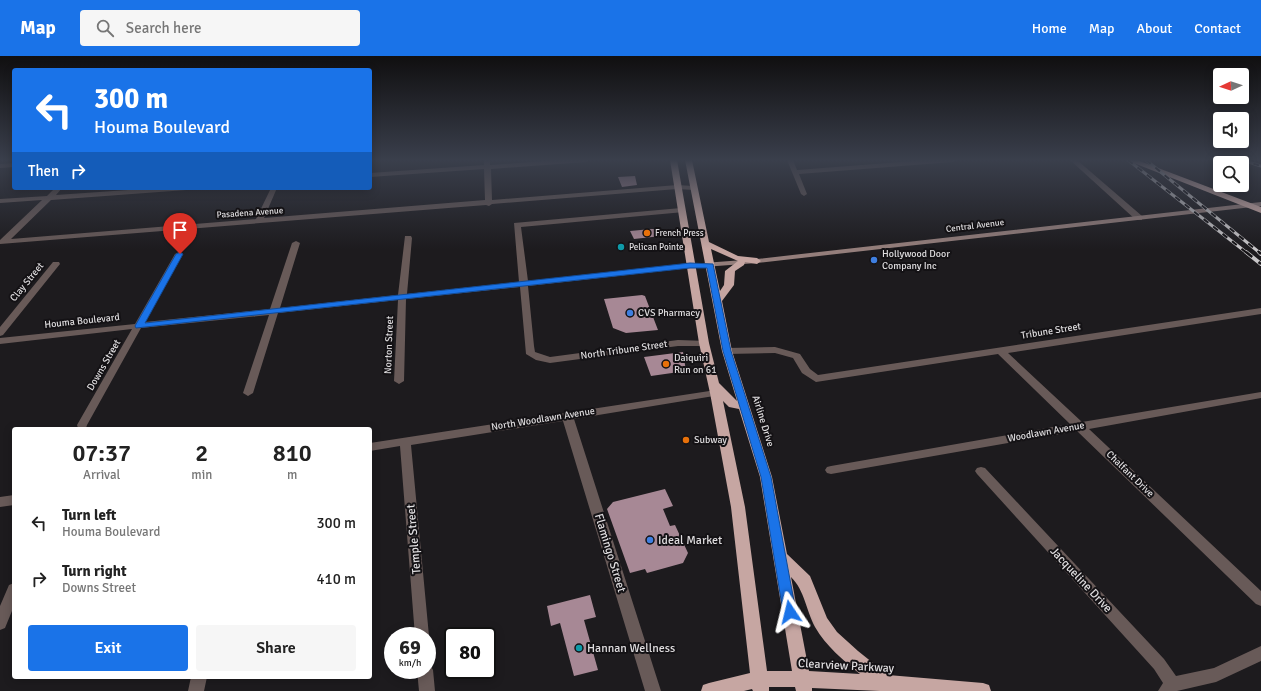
<!DOCTYPE html>
<style>
:root{--surface:#fff;--page:#f6f6f6;--text:#222;--muted:#767676;--accent:#1a73e8}
body{margin:0;font-family:Signika,sans-serif;background:var(--page);color:var(--text);height:100vh;display:flex;flex-direction:column;font-size:15px;white-space:nowrap}
*{box-sizing:border-box;margin:0}
p{font-size:13px;color:var(--muted)}
.icon{flex:none;width:22px;height:22px;fill:none;stroke:currentColor;stroke-width:2;stroke-linecap:round;stroke-linejoin:round}
.map{position:relative;flex:1;overflow:hidden}
.drawer{position:absolute;left:12px;top:371px;width:360px;height:252px;display:flex;flex-direction:column;background:var(--surface);border-radius:4px;box-shadow:0 2px 10px #0003}
.drawer>*{flex:none}
.guide{position:absolute;left:12px;top:12px;width:360px;height:122px;border-radius:4px;box-shadow:0 2px 10px #0003;background:#1a73e8;color:#fff;overflow:hidden}
.needle{width:26px;rotate:267deg}
.tools{position:absolute;left:1213px;top:12px;display:grid;gap:8px}
.tools a{display:grid;place-items:center;width:36px;height:36px;border-radius:4px;background:var(--surface);box-shadow:0 2px 10px #0003;font-size:20px}
.speed{position:absolute;left:384px;top:571px;display:flex;gap:8px;font-size:20px;font-weight:700;text-align:center}
.speed>*{display:grid;place-content:center;width:52px;height:52px;border-radius:50%;background:var(--surface);box-shadow:0 2px 10px #0003;line-height:1}
.speed small{font-size:10px;font-weight:400}
.speed .limit{border:2px solid #111;border-radius:6px;background:#fff;color:#111}
.pin{position:absolute;display:grid;place-items:center;width:34px;height:34px;color:#fff;margin:-41px -17px;border-radius:50% 50% 50% 0;rotate:-45deg;box-shadow:0 0 4px #0007}
.pin .icon{rotate:45deg}
.me{position:absolute;width:44px;margin:-22px;rotate:350deg;stroke-linejoin:round;filter:drop-shadow(0 0 3px #0008)}
.turn{display:flex;align-items:center;gap:14px;height:84px;padding:0 16px;font-size:18px}
.turn .icon{width:52px;height:52px;stroke-width:2.5}
.turn b{display:block;font-size:28px;line-height:34px}
.then{display:flex;align-items:center;height:38px;padding:0 16px;background:#0003;gap:8px;font-size:15px}
.eta{display:flex;justify-content:space-evenly;align-items:center;height:68px;text-align:center}
.eta b{font-size:24px;font-weight:600;line-height:28px}
.button{display:flex;gap:8px;margin-top:auto;padding:8px 16px}
.button a{flex:1;height:46px;border-radius:4px;background:var(--accent);color:#fff;font-size:16px;font-weight:600;line-height:46px;text-align:center}
.button a+a{background:var(--page);color:var(--text)}
ul{padding:0;list-style:none}
li{display:flex;align-items:center;gap:12px;height:56px;padding:0 16px}
li div{flex:1}
li b{display:block;font-size:15px}
li em{font-style:normal}
header{display:flex;align-items:center;gap:24px;box-sizing:border-box;height:56px;padding:0 20px;background:var(--accent);color:#fff}
header strong{font-size:19px}
nav{display:flex;gap:22px;margin-inline-start:auto;font-size:14px}
.search{width:280px;height:36px;background:var(--page);display:flex;align-items:center;gap:10px;box-sizing:border-box;padding:0 14px;border-radius:4px;color:var(--muted);font-size:15px}
.map>svg:first-child{display:block}
</style>
<header>
<strong>Map</strong>
<div class="search"><svg class="icon" aria-label="search" viewBox="0 0 24 24"><circle cx="10" cy="10" r="6"/><path d="M15 15l6 6"/></svg>Search here</div>
<nav><a>Home</a><a>Map</a><a>About</a><a>Contact</a></nav>
</header>
<div class="map">
<svg width="1261" height="635" viewBox="0 0 1261 635">
<rect width="100%" height="100%" fill="#1d1b1e"/>
<path fill="#a78895" d="M 635,120 L 637,129 L 622,131 L 618,121 Z
M 651,173 L 657,173 L 661,180 L 634,183 L 630,175 Z
M 642,239 L 645,240 L 658,274 L 626,277 L 613,272 L 604,243 Z
M 683,296 L 686,315 L 651,320 L 644,301 Z
M 665,433 L 673,450 L 663,453 L 670,470 L 675,469 L 688,497 L 683,507 L 647,517 L 645,513 L 630,517 L 607,453 L 613,446 Z
M 590,539 L 596,561 L 584,564 L 598,614 L 574,620 L 560,567 L 551,570 L 547,550 Z"/>
<g fill="none" stroke-linecap="round" stroke-linejoin="round">
<path fill="#685a58" fill-rule="evenodd" d="M 484,104 L 490,104 L 490,109 L 556,104 L 589,104 L 586,106 L 491,113 L 492,144 L 677,129 L 694,130 L 697,132 L 694,134 L 677,133 L 492,148 L 489,150 L 486,149 L 0,188 L 0,184 L 42,144 L 0,147 L 0,143 L 47,140 L 55,132 L 62,132 L 56,139 L 157,132 L 189,132 L 186,134 L 51,144 L 11,183 L 256,163 L 271,132 L 277,132 L 264,162 L 485,144 L 484,113 L 370,121 L 370,117 L 484,109 Z
M 787,104 L 793,104 L 797,114 L 926,104 L 956,104 L 953,106 L 799,118 L 807,138 L 804,140 L 801,138 Z
M 1070,104 L 1077,104 L 1142,160 L 1142,164 L 1136,164 Z
M 14,107 L 14,111 L 0,112 L 0,108 Z
M 681,152 L 685,154 L 684,156 L 521,171 L 528,225 L 690,208 L 694,210 L 690,212 L 528,230 L 534,290 L 535,296 L 550,301 L 678,284 L 707,285 L 709,287 L 704,290 L 678,290 L 550,307 L 536,304 L 526,298 L 520,231 L 406,243 L 404,325 L 399,328 L 394,325 L 398,244 L 278,257 L 253,337 L 248,340 L 243,337 L 269,259 L 141,272 L 87,369 L 86,372 L 78,372 L 77,369 L 132,273 L 0,288 L 0,282 L 135,268 L 175,198 L 179,196 L 183,198 L 145,266 L 270,253 L 292,187 L 296,185 L 300,187 L 280,252 L 398,239 L 405,180 L 411,180 L 412,182 L 407,238 L 519,226 L 514,167 Z
M 53,206 L 59,206 L 60,208 L 3,279 L 0,280 L 0,271 Z
M 1261,252 L 1261,258 L 1008,297 L 1082,366 L 1261,336 L 1261,342 L 1089,373 L 1261,535 L 1261,550 L 1256,548 L 1077,375 L 831,418 L 827,417 L 825,414 L 827,411 L 831,410 L 1070,368 L 998,298 L 816,326 L 802,317 L 793,302 L 775,297 L 727,298 L 722,295 L 727,292 L 775,291 L 800,298 L 810,313 L 818,319 Z
M 716,334 L 721,337 L 720,339 L 574,363 L 661,635 L 645,635 L 563,365 L 411,389 L 429,580 L 427,585 L 427,580 L 415,580 L 400,390 L 370,395 L 370,387 Z
M 981,411 L 985,412 L 1164,603 L 1176,620 L 1214,612 L 1261,590 L 1261,605 L 1216,626 L 1177,635 L 1158,635 L 1163,627 L 1154,613 L 977,418 L 975,415 L 977,412 Z
M 14,439 L 14,449 L 0,451 L 0,441 Z
M 14,527 L 14,550 L 5,572 L 0,574 L 0,550 L 9,529 Z
M 427,608 L 430,609 L 433,614 L 435,635 L 419,635 L 417,614 L 427,614 Z
M 191,621 L 207,621 L 204,635 L 188,635 Z"/>
<path fill="#947e7b" fill-rule="evenodd" d="M 1261,146 L 1261,150 L 757,207 L 690,212 L 686,210 L 690,208 L 757,203 Z"/>
<path fill="#c6a6a2" fill-rule="evenodd" d="M 670,104 L 677,104 L 709,287 L 719,327 L 737,345 L 722,295 L 685,104 L 692,104 L 709,186 L 738,200 L 757,202 L 761,205 L 757,208 L 745,206 L 744,209 L 735,215 L 734,229 L 722,245 L 732,295 L 772,421 L 787,498 L 810,520 L 827,562 L 837,576 L 858,595 L 888,619 L 983,627 L 989,629 L 991,635 L 880,635 L 812,632 L 812,635 L 796,635 L 795,631 L 769,631 L 769,635 L 753,635 L 752,633 L 744,635 L 701,635 L 703,629 L 709,627 L 750,617 L 731,451 L 710,337 L 699,287 ZM 711,193 L 738,205 L 725,215 L 724,229 L 720,235 ZM 723,345 L 729,351 L 739,353 L 760,421 L 792,615 L 767,615 L 745,451 ZM 791,521 C 805,535 806,554 815,571 C 826,590 843,604 860,618 L 809,615 Z"/>
<path fill="#d6b3ae" fill-rule="evenodd" d="M 1126,104 L 1137,104 L 1261,151 L 1261,157 Z"/>
<defs>
<path id="rail-far1" d="M 1128,104 L 1247,197
M 1146,104 L 1260,197
M 1242,104 L 1261,110"/>
<path id="rail" d="M 1246,196 L 1261,208
M 1259,196 L 1261,198"/>
</defs>
<use href="#rail-far1" stroke="#c8c6c8" stroke-width="3"/>
<use href="#rail" stroke="#c8c6c8" stroke-width="4"/>
<use href="#rail-far1" stroke="#141215" stroke-width="2" stroke-dasharray="6" stroke-linecap="butt"/>
<use href="#rail" stroke="#141215" stroke-width="2.5" stroke-dasharray="8" stroke-linecap="butt"/>
</g>
<linearGradient id="sky" x2="0" y2="1"><stop stop-color="#100f10"/><stop offset="0.54" stop-color="#3a3f4c"/><stop offset="1" stop-color="#3a3f4c" stop-opacity="0"/></linearGradient>
<rect width="1261" height="193" fill="url(#sky)"/>
<path fill="#1a73e8" stroke="#114b97" d="M 180,196 L 183,198 L 145,267 L 690,207 L 713,208 L 731,295 L 771,421 L 796,556 L 794,560 L 790,561 L 785,560 L 783,556 L 761,421 L 723,295 L 707,212 L 690,212 L 136,272 L 135,270 L 176,198 Z"/>
<g fill="#e8710a" stroke="#141215" stroke-width="1.5">
<circle cx="647" cy="177" r="4"/>
<circle cx="666" cy="308" r="4"/>
<circle cx="686" cy="384" r="4"/>
</g>
<g fill="#0f9aa8" stroke="#141215" stroke-width="1.5">
<circle cx="621" cy="191" r="4"/>
<circle cx="579" cy="592" r="4"/>
</g>
<g fill="#3f7fe0" stroke="#141215" stroke-width="1.5">
<circle cx="874" cy="204" r="4"/>
<circle cx="630" cy="257" r="4"/>
<circle cx="650" cy="484" r="4"/>
</g>
<g text-anchor="middle" dominant-baseline="central" stroke-width="4" stroke-linejoin="round" paint-order="stroke">
<g font-size="9" fill="#dfdddf" stroke="#141215">
<text transform="translate(250 157) rotate(-4)">Pasadena Avenue</text>
<text transform="translate(975 170) rotate(-7)">Central Avenue</text>
</g>
<g font-size="9" fill="#dfdddf" stroke="#141215" text-anchor="start">
<text x="655" y="177">French Press</text>
<text x="629" y="191">Pelican Pointe</text>
</g>
<g font-size="10" fill="#dfdddf" stroke="#141215" text-anchor="start">
<text x="882" y="198">Hollywood Door<tspan x="882" dy="12">Company Inc</tspan></text>
<text x="638" y="257">CVS Pharmacy</text>
<text x="674" y="302">Daiquiri<tspan x="674" dy="12">Run on 61</tspan></text>
<text x="694" y="384">Subway</text>
</g>
<g font-size="10" fill="#dfdddf" stroke="#141215">
<text transform="translate(27 226) rotate(-51)">Clay Street</text>
<text transform="translate(82 265) rotate(-6)">Houma Boulevard</text>
<text transform="translate(1051 275) rotate(-9)">Tribune Street</text>
<text transform="translate(389 289) rotate(-88)">Norton Street</text>
<text transform="translate(624 294) rotate(-8)">North Tribune Street</text>
<text transform="translate(104 309) rotate(-60)">Downs Street</text>
<text transform="translate(543 363) rotate(-9)">North Woodlawn Avenue</text>
<text transform="translate(763 365) rotate(73)">Airline Drive</text>
<text transform="translate(1046 376) rotate(-10)">Woodlawn Avenue</text>
<text transform="translate(1130 418) rotate(44)">Chalfant Drive</text>
</g>
<g font-size="12" fill="#dfdddf" stroke="#141215">
<text transform="translate(414 483) rotate(-95)">Temple Street</text>
<text transform="translate(610 497) rotate(73)">Flamingo Street</text>
<text transform="translate(1081 524) rotate(47)">Jacqueline Drive</text>
<text transform="translate(846 610) rotate(3)">Clearview Parkway</text>
</g>
<g font-size="12" fill="#dfdddf" stroke="#141215" text-anchor="start">
<text x="658" y="484">Ideal Market</text>
<text x="587" y="592">Hannan Wellness</text>
</g>
</g>
</svg>
<div class="tools">
<a><svg class="needle" viewBox="-14 -14 28 28"><path d="M0-13l5 13h-10z" fill="#e53935"/><path d="M0 13l5-13h-10z" fill="#767676"/></svg></a>
<a><svg class="icon" aria-label="sound" viewBox="0 0 24 24"><path d="M4 9h4l5-4v14l-5-4H4zM17 9q2 3 0 6"/></svg></a>
<a><svg class="icon" aria-label="search" viewBox="0 0 24 24"><circle cx="10" cy="10" r="6"/><path d="M15 15l6 6"/></svg></a>
</div>
<div class="speed"><div>69<small>km/h</small></div><div class="limit">80</div></div>
<div class="pin" style="left:180px;top:198px;background:#d93025"><svg class="icon" aria-label="arrive" viewBox="0 0 24 24"><path d="M6 21V4h12l-3 4 3 4H6"/></svg></div>
<svg class="me" style="left:790px;top:556px" viewBox="-20 -20 40 40"><path d="M0-17L14 15 0 8-14 15z" fill="#1a73e8" stroke="#fff" stroke-width="4"/></svg>
<div class="guide">
<div class="turn"><svg class="icon" aria-label="left" viewBox="0 0 24 24"><path d="M17 20v-9H6M10 6l-5 5 5 5"/></svg><div><b>300 m</b>Houma Boulevard</div></div>
<div class="then">Then<svg class="icon" aria-label="right" viewBox="0 0 24 24"><path d="M7 20v-9h11M14 6l5 5-5 5"/></svg></div>
</div>
<section class="drawer">
<div class="eta">
<div><b>07:37</b><p>Arrival</p></div>
<div><b>2</b><p>min</p></div>
<div><b>810</b><p>m</p></div>
</div>
<ul>
<li><svg class="icon" aria-label="left" viewBox="0 0 24 24"><path d="M17 20v-9H6M10 6l-5 5 5 5"/></svg><div><b>Turn left</b><p>Houma Boulevard</p></div><em>300 m</em></li>
<li><svg class="icon" aria-label="right" viewBox="0 0 24 24"><path d="M7 20v-9h11M14 6l5 5-5 5"/></svg><div><b>Turn right</b><p>Downs Street</p></div><em>410 m</em></li>
</ul>
<div class="button"><a>Exit</a><a>Share</a></div>
</section>
</div>
